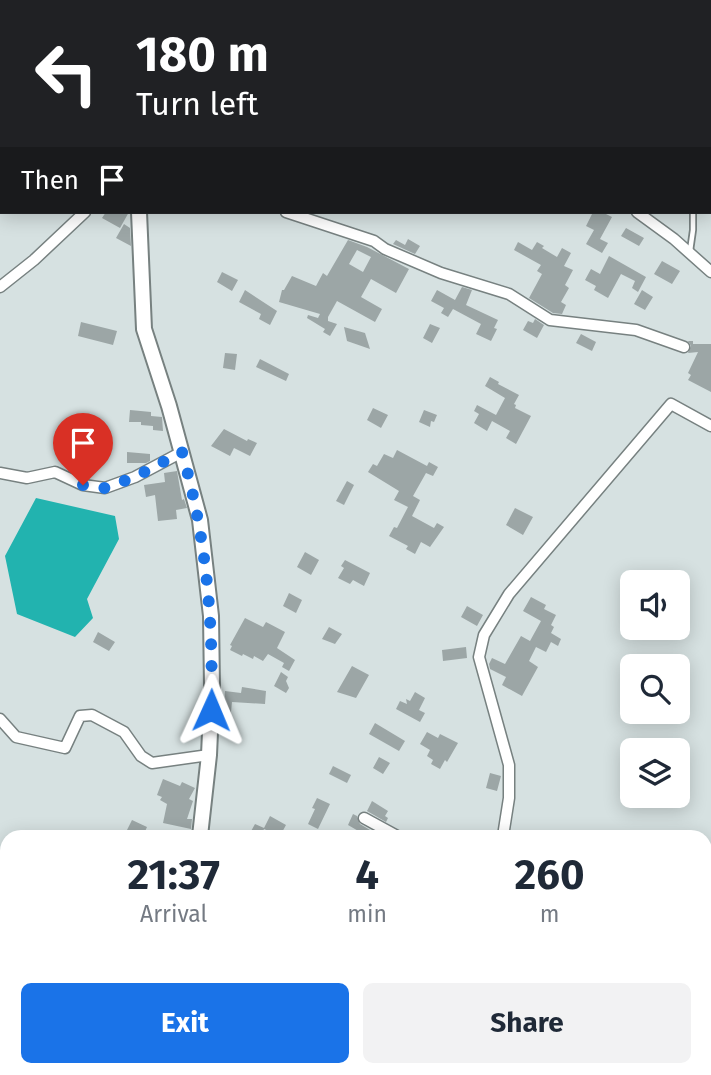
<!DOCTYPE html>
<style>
:root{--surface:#fff;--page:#f2f2f3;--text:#1f2937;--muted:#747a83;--accent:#1a73e8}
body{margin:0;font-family:"Fira Sans",sans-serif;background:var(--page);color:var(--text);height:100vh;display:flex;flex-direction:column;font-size:26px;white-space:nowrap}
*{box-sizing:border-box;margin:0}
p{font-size:23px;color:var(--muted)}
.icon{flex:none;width:38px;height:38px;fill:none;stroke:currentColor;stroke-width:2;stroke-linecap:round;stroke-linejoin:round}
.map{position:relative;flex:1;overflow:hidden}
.drawer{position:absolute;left:0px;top:830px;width:712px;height:247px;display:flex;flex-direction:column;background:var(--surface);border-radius:21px 21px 0 0;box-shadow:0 4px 18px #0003}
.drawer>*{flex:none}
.top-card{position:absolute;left:0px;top:0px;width:712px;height:214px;box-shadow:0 4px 18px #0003;background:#202124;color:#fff;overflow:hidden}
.tools{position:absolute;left:620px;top:570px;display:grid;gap:14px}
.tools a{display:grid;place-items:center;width:70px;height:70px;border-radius:10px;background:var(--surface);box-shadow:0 4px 18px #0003;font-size:35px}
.pin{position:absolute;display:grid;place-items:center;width:60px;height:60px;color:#fff;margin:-72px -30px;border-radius:50% 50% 50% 0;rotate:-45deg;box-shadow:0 0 7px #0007}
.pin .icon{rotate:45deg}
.me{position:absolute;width:77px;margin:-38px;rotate:1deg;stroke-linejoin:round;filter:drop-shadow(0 0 5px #0008)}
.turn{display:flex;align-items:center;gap:24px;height:147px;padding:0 21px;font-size:32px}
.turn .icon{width:91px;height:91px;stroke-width:2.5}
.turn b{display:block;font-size:49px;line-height:60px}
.then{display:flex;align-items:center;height:66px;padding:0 21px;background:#0003;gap:14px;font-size:26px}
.eta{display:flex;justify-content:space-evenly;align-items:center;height:119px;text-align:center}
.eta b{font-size:42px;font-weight:700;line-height:49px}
.button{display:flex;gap:14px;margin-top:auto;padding:14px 21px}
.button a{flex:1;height:80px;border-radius:10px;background:var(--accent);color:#fff;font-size:28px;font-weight:700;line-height:80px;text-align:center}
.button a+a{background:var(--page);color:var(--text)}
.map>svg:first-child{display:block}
</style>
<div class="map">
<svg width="711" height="1075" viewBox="0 0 711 1075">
<rect width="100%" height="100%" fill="#d6e1e1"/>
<path fill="#22b3af" d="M 36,498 L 115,516 L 119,539 L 87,599 L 93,618 L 75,637 L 17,614 L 5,556 Z"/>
<path fill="#9ca6a6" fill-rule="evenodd" d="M 106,212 L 129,212 L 120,228 L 102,218 Z
M 593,212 L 602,212 L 612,217 L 600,239 L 608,243 L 602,253 L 586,244 L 594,230 L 586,226 Z
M 124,224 L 130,228 L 131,246 L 116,238 Z
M 626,228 L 644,238 L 639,246 L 621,236 Z
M 408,239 L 420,246 L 415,254 L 393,244 L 396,240 L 405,245 Z
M 348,240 L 367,247 L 409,269 L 396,293 L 371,279 L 361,297 L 382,309 L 375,322 L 337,301 L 328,317 L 328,321 L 337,324 L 330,336 L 323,332 L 325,329 L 307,318 L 308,315 L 318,318 L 320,314 L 279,302 L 282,290 L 284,290 L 292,276 L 316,286 L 323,273 L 327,276 ZM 357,250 L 371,257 L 363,272 L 349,264 Z
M 518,242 L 532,250 L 537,242 L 544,246 L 542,248 L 557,257 L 562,248 L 571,253 L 564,266 L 573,270 L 565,285 L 569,288 L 561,302 L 566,305 L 562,314 L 553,313 L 529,298 L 542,274 L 537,271 L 541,265 L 514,250 Z
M 609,256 L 646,277 L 638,292 L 632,288 L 635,281 L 621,274 L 608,298 L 594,290 L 596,286 L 585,280 L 591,269 L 600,274 Z
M 662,261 L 680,271 L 672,284 L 654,274 Z
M 222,272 L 238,280 L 232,291 L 217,282 Z
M 462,287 L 472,290 L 466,305 L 498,320 L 494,328 L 497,329 L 491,341 L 476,334 L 481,324 L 453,309 L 448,317 L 441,313 L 444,308 L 431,301 L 437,290 L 455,300 Z
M 245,290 L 277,311 L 270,325 L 259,319 L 261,314 L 239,302 Z
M 642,290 L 653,297 L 645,310 L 634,304 Z
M 535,319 L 544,325 L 537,338 L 523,330 L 528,321 L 533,323 Z
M 81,322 L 117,331 L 113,345 L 78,336 Z
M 430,324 L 440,328 L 432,343 L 423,338 Z
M 344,327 L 365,333 L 370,349 L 347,341 Z
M 581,334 L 596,342 L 592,351 L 576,343 Z
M 688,341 L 693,341 L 693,344 L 711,344 L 711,392 L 688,380 L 691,375 L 688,373 L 698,352 L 688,353 L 691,346 Z
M 225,353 L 237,354 L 235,370 L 223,368 Z
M 260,359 L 289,374 L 286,381 L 256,367 Z
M 490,377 L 499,382 L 498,384 L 519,395 L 514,404 L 516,405 L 515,408 L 531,416 L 516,444 L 506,438 L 510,431 L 492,421 L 487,431 L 474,423 L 479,414 L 474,411 L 477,405 L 496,415 L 505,398 L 485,386 Z
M 373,408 L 388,415 L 381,428 L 367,420 Z
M 130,410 L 151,412 L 151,416 L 162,417 L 163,431 L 153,430 L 153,426 L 141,425 L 141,422 L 129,422 Z
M 424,410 L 437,415 L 434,422 L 431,421 L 430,427 L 419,422 Z
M 224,429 L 247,441 L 248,439 L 257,443 L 250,456 L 234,448 L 230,456 L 211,446 Z
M 397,450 L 427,466 L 429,462 L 438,467 L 433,476 L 426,473 L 413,496 L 420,500 L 412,516 L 434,528 L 437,523 L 444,527 L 430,547 L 421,542 L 415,554 L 406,549 L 408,546 L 389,536 L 394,527 L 397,528 L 408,507 L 394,500 L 399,491 L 368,472 L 373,464 L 377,466 L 384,454 L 393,458 Z
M 127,452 L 150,454 L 150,461 L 146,463 L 127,463 Z
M 177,471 L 182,500 L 184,499 L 187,508 L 176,510 L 177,519 L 158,521 L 155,495 L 146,497 L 144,485 L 165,482 L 164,473 Z
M 347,481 L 354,485 L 344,505 L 336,501 Z
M 515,508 L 533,517 L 523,535 L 506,525 Z
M 305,552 L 319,560 L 311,575 L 297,567 Z
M 345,560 L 370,573 L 364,586 L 353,580 L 350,584 L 338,578 L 344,568 L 341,566 Z
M 289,593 L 302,600 L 296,613 L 283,606 Z
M 531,597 L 546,605 L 544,609 L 556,615 L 551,625 L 554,627 L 551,633 L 561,639 L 558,646 L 551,642 L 546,652 L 536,647 L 529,661 L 538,667 L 522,696 L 502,685 L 506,677 L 490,669 L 489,664 L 492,658 L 505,664 L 521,636 L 530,641 L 541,621 L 523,611 Z
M 467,606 L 483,615 L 477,626 L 461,617 Z
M 245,618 L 263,627 L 266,622 L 285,632 L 277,648 L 295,660 L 289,671 L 282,667 L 284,663 L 268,654 L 263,661 L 254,656 L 253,659 L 243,654 L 242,656 L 230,650 L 232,646 L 230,645 Z
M 329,627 L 342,634 L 335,644 L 322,639 Z
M 98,632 L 115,642 L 109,651 L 93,642 Z
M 466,647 L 467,658 L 443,661 L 442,650 Z
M 352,666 L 369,675 L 356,698 L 337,692 Z
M 281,672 L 288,677 L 286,681 L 289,688 L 286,693 L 274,686 Z
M 242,687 L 266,691 L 265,704 L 232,702 L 230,722 L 223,721 L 225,691 L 241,693 Z
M 415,692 L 425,698 L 419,710 L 425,713 L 420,722 L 396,709 L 400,701 L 407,704 L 406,699 L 410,701 Z
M 375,723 L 405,741 L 399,751 L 369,734 Z
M 427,732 L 438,738 L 440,734 L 458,743 L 447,762 L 445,760 L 440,769 L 431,764 L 433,760 L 427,756 L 430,750 L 420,744 Z
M 379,757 L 390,763 L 383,774 L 373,768 Z
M 333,766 L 351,775 L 347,783 L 329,774 Z
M 490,773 L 501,776 L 497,791 L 486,788 Z
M 163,779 L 180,786 L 182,782 L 195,788 L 189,799 L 193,801 L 187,819 L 192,819 L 191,829 L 163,823 L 167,804 L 160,800 L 162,797 L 157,795 Z
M 317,798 L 330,804 L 318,829 L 308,824 L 315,809 L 312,808 Z
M 372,801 L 388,811 L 385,816 L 388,818 L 386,822 L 367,811 Z
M 353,814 L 357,816 L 360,824 L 375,833 L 374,835 L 369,833 L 367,836 L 348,825 Z
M 270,816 L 286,825 L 280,836 L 264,829 L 261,836 L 250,833 L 255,824 L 264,828 Z
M 132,820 L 147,827 L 143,836 L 124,836 Z"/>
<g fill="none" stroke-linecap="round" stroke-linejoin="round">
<defs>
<path id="lane" d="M 710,109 L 711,109
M 690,251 L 693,230 L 693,212"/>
<path id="street" d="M 357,0 L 359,2
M 536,2 L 536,0
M 286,212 L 374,241 L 385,249 L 441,273 L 509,294 L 550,320 L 636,330 L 684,347
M 637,212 L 674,239 L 711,272
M 0,287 L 34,260 L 85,212
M 0,473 L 27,478 L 55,472 L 83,485 L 105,488 L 135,477 L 182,452
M 0,719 L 16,737 L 65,748 L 80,716 L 92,715 L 124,732 L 141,756 L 152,763 L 209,755
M 364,818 L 397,836
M 503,836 L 509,798 L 509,765 L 479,657 L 484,635 L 509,594 L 671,404 L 711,426
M 386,1069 L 413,1075
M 298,1075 L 300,1069
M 472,1075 L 474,1069
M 550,1075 L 551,1069"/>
<path id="secondary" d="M 160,2 L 161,0
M 139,212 L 144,329 L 169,406 L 200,520 L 211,616 L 212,687 L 209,755 L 200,836
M 175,1075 L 175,1069"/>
</defs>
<use href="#lane" stroke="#778180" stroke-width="8"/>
<use href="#street" stroke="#778180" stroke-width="13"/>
<use href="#secondary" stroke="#778180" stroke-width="18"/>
<use href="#lane" stroke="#fff" stroke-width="4.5"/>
<use href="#street" stroke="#fff" stroke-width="10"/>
<use href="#secondary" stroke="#fff" stroke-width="14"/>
</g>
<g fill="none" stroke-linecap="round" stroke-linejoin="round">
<path stroke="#1a73e8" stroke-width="12" stroke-dasharray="0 21.6" d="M 83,485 L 105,488 L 135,477 L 182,452 C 206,536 214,622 211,710"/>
</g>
</svg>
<div class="tools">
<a><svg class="icon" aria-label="sound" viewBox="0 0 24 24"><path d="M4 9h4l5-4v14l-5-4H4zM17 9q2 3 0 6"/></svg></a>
<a><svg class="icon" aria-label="search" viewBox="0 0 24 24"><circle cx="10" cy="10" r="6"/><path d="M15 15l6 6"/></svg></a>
<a><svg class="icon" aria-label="layers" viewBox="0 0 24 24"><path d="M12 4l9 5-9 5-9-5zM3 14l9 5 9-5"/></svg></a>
</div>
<div class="pin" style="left:83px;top:485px;background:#d93025"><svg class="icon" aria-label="arrive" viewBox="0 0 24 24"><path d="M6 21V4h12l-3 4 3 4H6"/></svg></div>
<svg class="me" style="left:211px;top:710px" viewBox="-20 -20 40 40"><path d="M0-17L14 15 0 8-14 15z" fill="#1a73e8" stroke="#fff" stroke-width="4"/></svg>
<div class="top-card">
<div class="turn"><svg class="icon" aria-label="left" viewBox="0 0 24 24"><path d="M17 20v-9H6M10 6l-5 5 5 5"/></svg><div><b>180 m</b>Turn left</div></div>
<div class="then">Then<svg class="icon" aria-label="arrive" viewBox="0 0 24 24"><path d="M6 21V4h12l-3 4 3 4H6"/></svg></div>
</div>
<section class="drawer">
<div class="eta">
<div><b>21:37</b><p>Arrival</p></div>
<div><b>4</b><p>min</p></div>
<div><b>260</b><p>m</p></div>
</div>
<div class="button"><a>Exit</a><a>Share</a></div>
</section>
</div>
